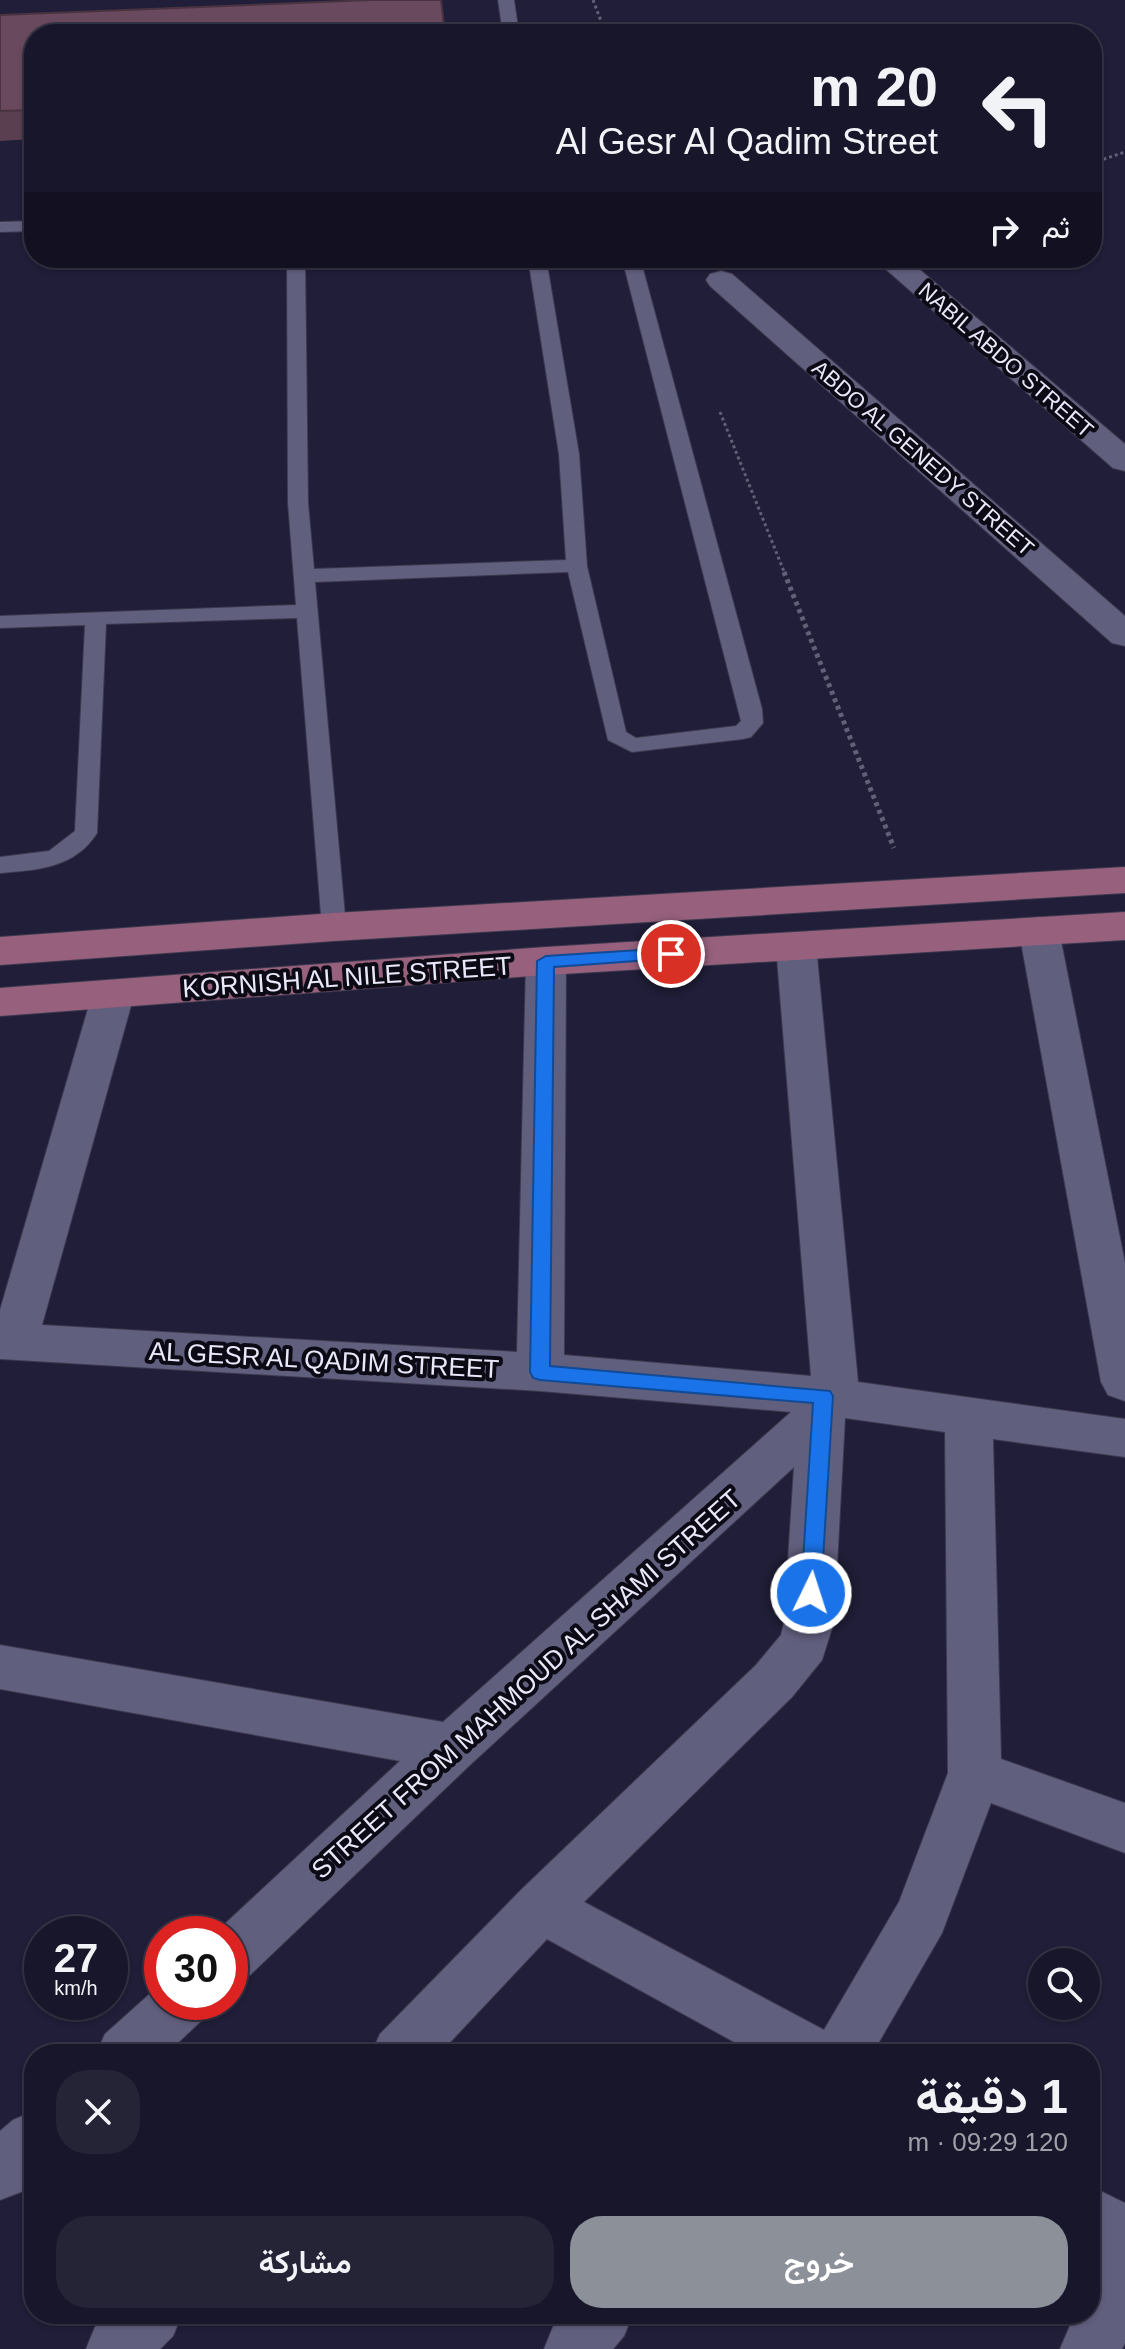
<!DOCTYPE html>
<html lang="ar">
<meta charset="utf-8">
<style>
:root{--surface:#18162a;--page:#252336;--text:#f1f3f6;--muted:#9f9fa8;--line:#363547;--accent:#8c9099}
body{margin:0;font-family:Arial,Vazirmatn,sans-serif;background:var(--page);color:var(--text);direction:rtl;height:100vh;display:flex;flex-direction:column;font-size:30px;white-space:nowrap}
*{box-sizing:border-box;margin:0}
p{font-size:26px;color:var(--muted)}
.icon{flex:none;width:44px;height:44px;fill:none;stroke:currentColor;stroke-width:2;stroke-linecap:round;stroke-linejoin:round}
.map{position:relative;flex:1;overflow:hidden;direction:ltr}
.drawer{position:absolute;left:24px;top:2044px;width:1076px;height:280px;display:flex;flex-direction:column;background:var(--surface);border-radius:32px;box-shadow:0 2px 6px #0004,0 0 0 2px var(--line);direction:rtl}
.drawer>*{flex:none}
.top-card{position:absolute;left:24px;top:24px;width:1078px;height:244px;border-radius:32px;box-shadow:0 2px 6px #0004,0 0 0 2px var(--line);direction:rtl;background:#18162a;color:var(--text);overflow:hidden}
.buttons{position:absolute;left:1028px;top:1948px;display:grid;gap:16px}
.buttons a{display:grid;place-items:center;width:72px;height:72px;border-radius:50%;background:var(--surface);box-shadow:0 2px 6px #0004,0 0 0 2px var(--line);font-size:40px}
.speed{position:absolute;left:24px;top:1916px;display:flex;gap:16px;font-size:40px;font-weight:700;text-align:center}
.speed>*{display:grid;place-content:center;width:104px;height:104px;border-radius:50%;background:var(--surface);box-shadow:0 2px 6px #0004,0 0 0 2px var(--line);line-height:1}
.speed small{font-size:20px;font-weight:400}
.speed .limit{border:12px solid #d22;background:#fff;color:#111}
.pin{position:absolute;display:grid;place-items:center;width:68px;height:68px;color:#fff;margin:-34px;border:4px solid #fff;border-radius:50%;box-shadow:0 2px 8px #0007}
.me{position:absolute;width:88px;margin:-44px;rotate:4deg;stroke-linejoin:round;filter:drop-shadow(0 0 6px #0008)}
.turn{display:flex;align-items:center;gap:28px;height:168px;padding:0 32px;font-size:36px}
.turn .icon{width:104px;height:104px;stroke-width:2.5}
.turn b{display:block;font-size:56px;line-height:68px}
.then{display:flex;align-items:center;height:76px;padding:0 32px;background:#0003;gap:16px;font-size:30px}
.round{display:grid;place-items:center;flex:none;width:84px;height:84px;border-radius:32px;background:var(--page)}
.headline{display:flex;align-items:center;justify-content:space-between;height:136px;padding:0 32px}
h1{font-size:48px;font-weight:600;line-height:60px}
.action{display:flex;gap:16px;margin-top:auto;padding:16px 32px}
.action a{flex:1;height:92px;border-radius:32px;background:var(--accent);color:#fff;font-size:32px;font-weight:600;line-height:92px;text-align:center}
.action a+a{background:var(--page);color:var(--text)}
.map>svg:first-child{display:block}
</style>
<div class="map">
<svg width="1125" height="2349" viewBox="0 0 1125 2349">
<rect width="100%" height="100%" fill="#201e38"/>
<g fill="none" stroke-linecap="round" stroke-linejoin="round">
<defs>
<path id="lane" d="M 498,0 L 514,0 L 519,34 L 503,34 Z
M 34,221 L 34,231 L 0,232 L 0,222 Z
M 287,258 L 305,258 L 308,503 L 314,569 L 566,560 L 559,454 L 528,258 L 546,258 L 579,454 L 587,566 L 626,732 L 636,738 L 736,726 L 741,721 L 622,258 L 640,258 L 762,709 L 763,723 L 751,737 L 743,739 L 632,752 L 608,740 L 568,572 L 315,582 L 346,927 L 342,933 L 326,933 L 322,927 L 297,618 L 106,624 L 97,833 C 75,868 38,870 0,873 L 0,857 L 49,851 L 75,831 L 85,625 L 0,628 L 0,616 L 296,605 L 288,503 Z"/>
<path id="street" d="M 873,258 L 906,258 L 1125,444 L 1125,471 L 1113,468 Z
M 721,271 L 732,274 L 1125,616 L 1125,646 L 1112,643 L 710,286 L 706,280 L 710,274 Z
M 1039,917 L 1053,921 L 1059,931 L 1125,1263 L 1125,1401 L 1108,1395 L 1101,1382 L 1019,931 L 1025,921 Z
M 796,932 L 810,936 L 816,946 L 858,1382 L 1125,1419 L 1125,1457 L 993,1439 L 1001,1759 L 1125,1803 L 1125,1853 L 991,1803 L 942,1933 L 872,2054 L 756,2054 L 547,1939 L 439,2054 L 371,2054 L 380,2034 L 522,1889 L 756,1665 L 781,1635 L 784,1622 L 794,1467 L 471,1764 L 250,1975 L 230,1982 L 230,1934 L 214,1934 L 400,1761 L 0,1689 L 0,1645 L 443,1722 L 791,1412 L 540,1391 L 0,1359 L 0,1310 L 92,995 L 98,985 L 113,981 L 128,985 L 134,995 L 42,1325 L 517,1352 L 526,961 L 532,951 L 546,947 L 560,951 L 566,961 L 564,1355 L 811,1376 L 776,946 L 782,936 ZM 845,1418 L 945,1432 L 948,1773 L 899,1902 L 824,2030 L 584,1902 L 792,1697 L 822,1660 L 834,1622 Z
M 162,1983 L 162,2002 L 209,2002 L 201,2021 L 166,2054 L 96,2054 L 105,2034 Z
M 34,2111 L 34,2180 L 21,2192 L 0,2200 L 0,2131 L 13,2120 Z
M 1090,2186 L 1125,2203 L 1125,2343 L 1122,2349 L 1060,2349 L 1075,2314 L 1090,2314 L 1090,2281 L 1101,2256 L 1090,2249 Z
M 108,2314 L 182,2314 L 173,2336 L 160,2349 L 86,2349 L 95,2327 Z
M 563,2314 L 633,2314 L 624,2336 L 613,2349 L 544,2349 L 553,2327 Z"/>
<path id="primary" d="M 1125,867 L 1125,893 L 334,941 L 0,965 L 0,937 L 334,913 Z
M 1125,912 L 1125,940 L 546,975 L 0,1016 L 0,988 L 546,947 Z"/>
</defs>
<use href="#lane" stroke="#3c384e" stroke-width="2"/>
<use href="#street" stroke="#3c384e" stroke-width="2"/>
<use href="#primary" stroke="#3c384e" stroke-width="2"/>
<path stroke="#626077" stroke-width="3" stroke-dasharray="3 3" stroke-linecap="butt" d="M 593,0 L 606,34
M 1092,163 L 1125,152
M 773,267 L 811,258
M 720,412 L 785,574"/>
<path stroke="#626077" stroke-width="5" stroke-dasharray="4 4" stroke-linecap="butt" d="M 784,572 L 894,848"/>
<use href="#lane" fill="#615f7e" fill-rule="evenodd"/>
<use href="#street" fill="#615f7e" fill-rule="evenodd"/>
<use href="#primary" fill="#97617d" fill-rule="evenodd"/>
</g>
<path fill="#5a3f50" d="M 0,15 L 34,34 L 34,139 L 0,141 Z"/>
<path fill="#69495d" stroke="#4a3341" stroke-width="2" d="M 371,0 L 441,0 L 445,34 L 34,34 L 34,110 L 0,111 L 0,15 Z"/>
<path fill="#1a73e8" stroke="#114b97" stroke-width="2" d="M 671,948 L 680,954 L 677,958 L 554,967 L 550,1366 L 830,1391 L 833,1396 L 821,1593 L 818,1599 L 811,1601 L 804,1599 L 801,1593 L 813,1403 L 540,1380 L 533,1378 L 530,1372 L 537,961 L 546,956 Z"/>
<g text-anchor="middle" dominant-baseline="central" stroke-width="8" stroke-linejoin="round" paint-order="stroke">
<g font-size="22" fill="#e9e8fa" stroke="#0b0a15">
<text transform="translate(1006 360) rotate(41)">NABIL ABDO STREET</text>
<text transform="translate(923 458) rotate(41)">ABDO AL GENEDY STREET</text>
</g>
<g font-size="26" fill="#e9e8fa" stroke="#0b0a15">
<text transform="translate(347 977) rotate(-4)">KORNISH AL NILE STREET</text>
<text transform="translate(324 1360) rotate(3)">AL GESR AL QADIM STREET</text>
<text transform="translate(526 1684) rotate(-42)">STREET FROM MAHMOUD AL SHAMI STREET</text>
</g>
</g>
</svg>
<div class="buttons">
<a><svg class="icon" aria-label="search" viewBox="0 0 24 24"><circle cx="10" cy="10" r="6"/><path d="M15 15l6 6"/></svg></a>
</div>
<div class="speed"><div>27<small>km/h</small></div><div class="limit">30</div></div>
<div class="pin" style="left:671px;top:954px;background:#d93025"><svg class="icon" aria-label="arrive" viewBox="0 0 24 24"><path d="M6 21V4h12l-3 4 3 4H6"/></svg></div>
<svg class="me" style="left:811px;top:1593px" viewBox="-20 -20 40 40"><circle r="17" fill="#1a73e8" stroke="#fff" stroke-width="3"/><path d="M0-11L8 9 0 5-8 9z" fill="#fff"/></svg>
<div class="top-card">
<div class="turn"><svg class="icon" aria-label="left" viewBox="0 0 24 24"><path d="M17 20v-9H6M10 6l-5 5 5 5"/></svg><div><b>20 m</b>Al Gesr Al Qadim Street</div></div>
<div class="then">ثم<svg class="icon" aria-label="right" viewBox="0 0 24 24"><path d="M7 20v-9h11M14 6l5 5-5 5"/></svg></div>
</div>
<section class="drawer">
<div class="headline"><div><h1>1 دقيقة</h1><p>120 m · 09:29</p></div><a class="round"><svg class="icon" aria-label="close" viewBox="0 0 24 24"><path d="M6 6l12 12M18 6L6 18"/></svg></a></div>
<div class="action"><a>خروج</a><a>مشاركة</a></div>
</section>
</div>
